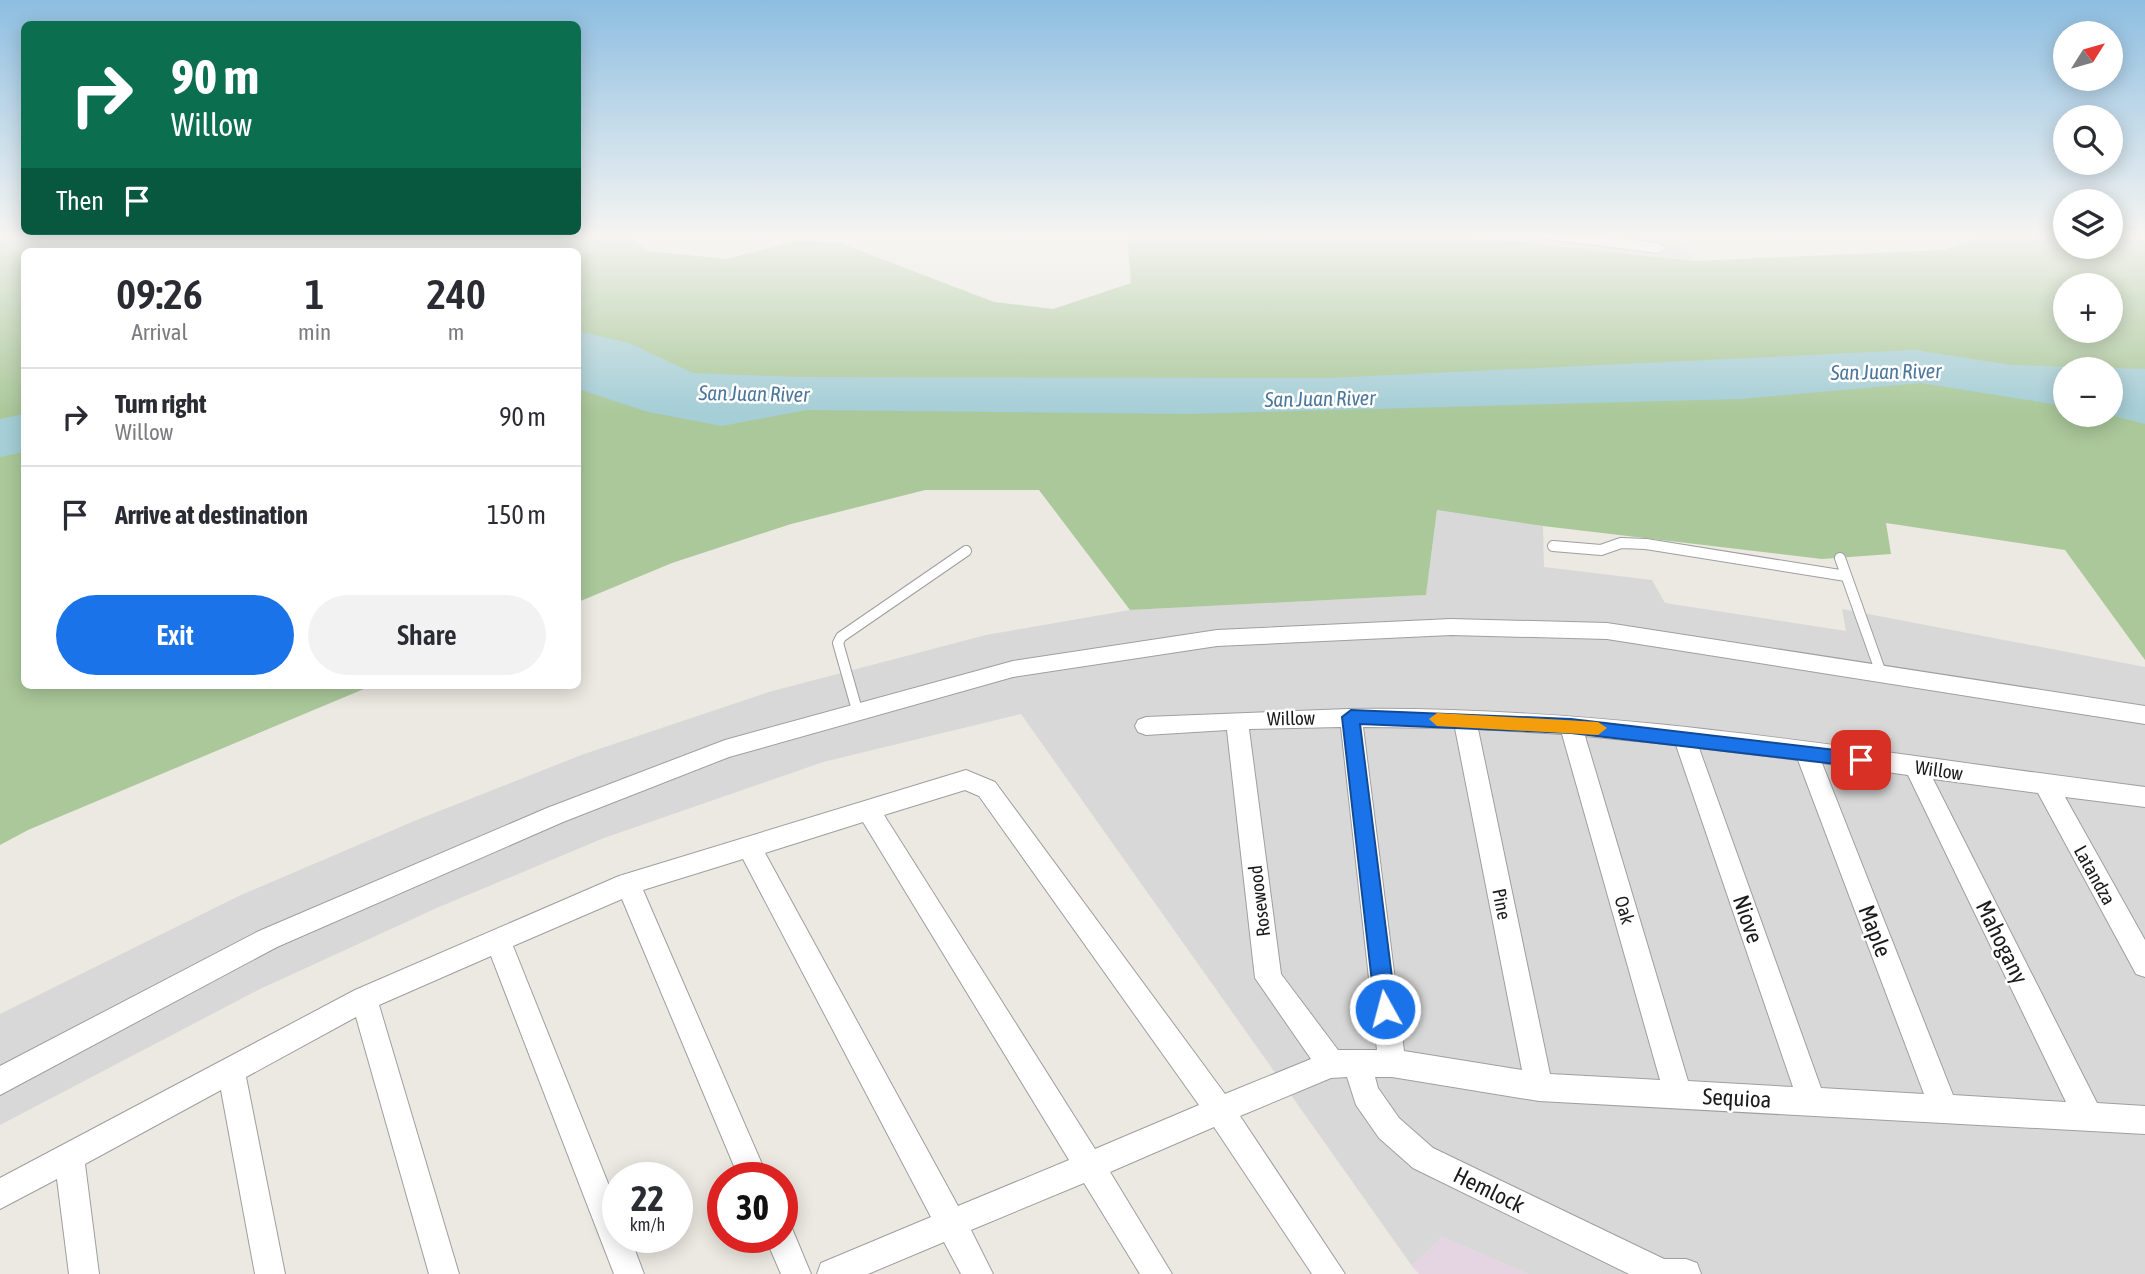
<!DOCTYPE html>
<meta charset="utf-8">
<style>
:root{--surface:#fff;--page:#f2f2f3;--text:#2b2b33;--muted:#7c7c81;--line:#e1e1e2;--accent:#1a73e8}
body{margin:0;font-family:"Asap Condensed",sans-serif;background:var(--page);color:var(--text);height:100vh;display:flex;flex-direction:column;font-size:26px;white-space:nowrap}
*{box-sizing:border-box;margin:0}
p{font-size:23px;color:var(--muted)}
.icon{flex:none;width:38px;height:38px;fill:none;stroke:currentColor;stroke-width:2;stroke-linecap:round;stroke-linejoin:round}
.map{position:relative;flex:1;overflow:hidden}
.panel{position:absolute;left:21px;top:248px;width:560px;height:441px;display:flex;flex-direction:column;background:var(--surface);border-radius:10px;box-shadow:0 4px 18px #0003}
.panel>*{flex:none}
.banner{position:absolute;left:21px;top:21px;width:560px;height:214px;border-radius:10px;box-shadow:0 4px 18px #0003;background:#0b6e4f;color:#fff;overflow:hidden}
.needle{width:46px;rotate:53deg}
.fabs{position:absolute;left:2053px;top:21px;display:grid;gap:14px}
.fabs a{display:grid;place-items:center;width:70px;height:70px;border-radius:50%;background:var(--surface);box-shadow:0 4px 18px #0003;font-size:35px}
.speed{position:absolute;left:602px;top:1162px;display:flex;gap:14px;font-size:35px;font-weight:700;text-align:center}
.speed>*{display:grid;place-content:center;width:91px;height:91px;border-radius:50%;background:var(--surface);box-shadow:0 4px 18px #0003;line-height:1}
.speed small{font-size:18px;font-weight:400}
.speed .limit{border:10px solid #d22;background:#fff;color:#111}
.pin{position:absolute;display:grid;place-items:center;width:60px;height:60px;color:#fff;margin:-30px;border-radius:14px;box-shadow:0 4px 10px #0006}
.me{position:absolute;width:77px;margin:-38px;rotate:353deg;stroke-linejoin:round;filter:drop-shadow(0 0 5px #0008)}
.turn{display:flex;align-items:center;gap:24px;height:147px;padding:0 35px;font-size:32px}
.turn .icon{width:91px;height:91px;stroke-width:2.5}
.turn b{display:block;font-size:49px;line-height:60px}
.then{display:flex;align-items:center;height:66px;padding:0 35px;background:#0003;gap:14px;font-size:26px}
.eta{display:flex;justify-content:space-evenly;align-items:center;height:119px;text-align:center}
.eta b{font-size:42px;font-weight:600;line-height:49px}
.primary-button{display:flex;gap:14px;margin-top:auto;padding:14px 35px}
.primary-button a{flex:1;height:80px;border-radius:42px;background:var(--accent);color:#fff;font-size:28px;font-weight:600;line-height:80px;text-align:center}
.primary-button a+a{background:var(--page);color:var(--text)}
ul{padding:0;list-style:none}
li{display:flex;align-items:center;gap:21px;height:98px;padding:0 35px;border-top:2px solid var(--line)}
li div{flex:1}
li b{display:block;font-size:26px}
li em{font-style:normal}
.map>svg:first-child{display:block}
</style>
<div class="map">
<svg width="2145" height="1274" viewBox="0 0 2145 1274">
<rect width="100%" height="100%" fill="#ece8e2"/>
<path fill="#d9d8d8" d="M 1441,234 L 1673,234 L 1695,261 Z
M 1437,510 L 1543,526 L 1544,567 L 1652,580 L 1665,603 L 1846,631 L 1842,609 L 2145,667 L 2145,1274 L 1528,1274 L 1442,1237 L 1412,1266 L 1021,714 L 823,762 L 604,838 L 439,907 L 260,989 L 0,1125 L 0,1014 L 241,895 L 419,819 L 584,754 L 769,692 L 986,635 L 1130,610 L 1426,595 Z"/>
<path fill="#e5d4e2" d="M 1442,1237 L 1528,1274 L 1419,1274 L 1412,1266 Z"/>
<path fill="#aac89a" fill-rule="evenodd" d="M 0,234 L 627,234 L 648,251 L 727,259 L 795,241 L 840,243 L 994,302 L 1053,309 L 1131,283 L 1127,234 L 1441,234 L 1695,261 L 1944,250 L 1988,234 L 2065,234 L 2065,247 L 2110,247 L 2111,234 L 2145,234 L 2145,660 L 2065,550 L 1886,523 L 1891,554 L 1822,559 L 1543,526 L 1437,510 L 1426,595 L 1130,610 L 1039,490 L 925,490 L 791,524 L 672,563 L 578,602 L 578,252 L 24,252 L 24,686 L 371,686 L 28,830 L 0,845 ZM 2065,285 L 2110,285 L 2110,331 L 2065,331 ZM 2065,369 L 2110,369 L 2110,415 L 2065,415 Z"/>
<path fill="#a5ced6" d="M 578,331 L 629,343 L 693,373 L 799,377 L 1329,378 L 1915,350 L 2011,365 L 2145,369 L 2145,424 L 2110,415 L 2110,369 L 2065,369 L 2065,406 L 1921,383 L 1740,399 L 1187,414 L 807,410 L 722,426 L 648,412 L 578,389 Z
M 24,414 L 24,452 L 0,457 L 0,419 Z"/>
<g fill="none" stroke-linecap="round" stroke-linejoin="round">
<defs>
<path id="service" d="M 1553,546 L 1601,550 L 1621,543 L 1646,544 L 1846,576
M 1840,558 L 1881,673
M 857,710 L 838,643 L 841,637 L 966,551"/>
<path id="minor" d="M 1533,234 L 1581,234 L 1658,243 L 1666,248 L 1658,253 L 1540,238 Z
M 1451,619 L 1607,623 L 2145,706 L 2145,724 L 1607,639 L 1451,635 L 1217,646 L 1013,677 L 729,757 L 563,822 L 277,947 L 0,1095 L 0,1066 L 259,931 L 547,808 L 725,740 L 1013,661 L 1217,630 Z
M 1348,709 C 1615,705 1881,754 2145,787 L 2145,807 L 2065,797 L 2145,940 L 2145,977 L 2136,974 L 2038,793 L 1933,779 L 2097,1103 L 2145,1106 L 2145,1134 L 1539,1101 L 1392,1077 L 1375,1077 L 1378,1088 L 1399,1118 L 1433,1148 L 1664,1259 L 1686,1259 L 1697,1263 L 1701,1274 L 1629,1274 L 1413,1168 L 1379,1138 L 1356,1105 L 1347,1077 L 1331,1078 L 1240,1116 L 1345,1274 L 1312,1274 L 1214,1127 L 1110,1172 L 1172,1274 L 1140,1274 L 1084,1183 L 971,1230 L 993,1274 L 961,1274 L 944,1242 L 868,1274 L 817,1274 L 821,1263 L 931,1217 L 743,859 L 643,890 L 768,1178 L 739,1178 L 622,899 L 513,946 L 618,1208 L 618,1237 L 630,1237 L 644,1274 L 614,1274 L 491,956 L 379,1005 L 459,1274 L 429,1274 L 356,1017 L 246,1077 L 285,1274 L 255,1274 L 221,1090 L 85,1164 L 99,1274 L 69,1274 L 57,1179 L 0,1209 L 0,1178 L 355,990 L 619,876 L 966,770 L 995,782 L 1225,1094 L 1311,1059 L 1255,978 L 1227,730 L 1146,735 L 1138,732 L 1135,726 L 1138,720 L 1146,717 ZM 1341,727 L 1377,1050 L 1338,1050 L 1281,974 L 1249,729 ZM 1363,727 L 1455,728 L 1522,1070 L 1404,1051 ZM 1478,729 L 1562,734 L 1660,1080 L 1550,1074 ZM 1585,736 L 1676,745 L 1793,1087 L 1688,1081 ZM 1699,748 L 1798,760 L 1924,1094 L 1821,1088 ZM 1822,763 L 1908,775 L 2066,1102 L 1953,1095 ZM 965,790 L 979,796 L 1199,1105 L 1095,1149 L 884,815 ZM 863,822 L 1069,1160 L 958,1206 L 765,853 Z
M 782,1223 L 791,1226 L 811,1274 L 781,1274 L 765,1237 L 782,1237 Z"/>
</defs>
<use href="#service" stroke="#9f9f9f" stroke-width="12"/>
<use href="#minor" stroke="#9f9f9f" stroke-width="2"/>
<use href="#service" stroke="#fff" stroke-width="10"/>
<use href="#minor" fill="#fff" fill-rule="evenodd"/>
</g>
<linearGradient id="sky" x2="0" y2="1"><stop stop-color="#8dbee1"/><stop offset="0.57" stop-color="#f6f5f2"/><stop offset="1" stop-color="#f6f5f2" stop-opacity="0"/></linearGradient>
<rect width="2145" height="413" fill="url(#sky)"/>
<path fill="#1a73e8" stroke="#114b97" stroke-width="2" d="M 1351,710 L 1571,719 L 1861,753 L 1870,760 L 1861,767 L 1571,733 L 1360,724 L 1396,1009 L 1393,1016 L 1385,1019 L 1378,1016 L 1375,1009 L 1342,717 Z"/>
<path fill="#f59e0b" d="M 1437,713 L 1598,722 L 1607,728 L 1598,735 L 1437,726 L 1429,719 Z"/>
<g text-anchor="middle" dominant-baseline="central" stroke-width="5" stroke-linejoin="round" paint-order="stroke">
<g font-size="19" fill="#1b1b1b" stroke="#fff">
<text transform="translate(1291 718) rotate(-1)">Willow</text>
<text transform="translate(1939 770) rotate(8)">Willow</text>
<text transform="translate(2095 875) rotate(61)">Latandza</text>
<text transform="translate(1259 901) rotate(-97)">Rosewood</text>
<text transform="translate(1502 904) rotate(79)">Pine</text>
<text transform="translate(1625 910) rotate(74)">Oak</text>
</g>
<g font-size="21" font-style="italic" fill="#4e789b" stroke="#fff">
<text transform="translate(1886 371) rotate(-1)">San Juan River</text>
<text transform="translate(754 393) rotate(1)">San Juan River</text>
<text transform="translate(1320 398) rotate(-1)">San Juan River</text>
</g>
<g font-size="23" fill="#1b1b1b" stroke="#fff">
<text transform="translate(1748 919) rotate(71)">Niove</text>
<text transform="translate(1875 931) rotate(69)">Maple</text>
<text transform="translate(2002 942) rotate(64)">Mahogany</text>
<text transform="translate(1737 1098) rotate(3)">Sequioa</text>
<text transform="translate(1489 1190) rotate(26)">Hemlock</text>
</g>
</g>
</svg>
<div class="fabs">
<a><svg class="needle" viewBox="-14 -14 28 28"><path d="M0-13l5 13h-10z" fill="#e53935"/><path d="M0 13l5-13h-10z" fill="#7c7c81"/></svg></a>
<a><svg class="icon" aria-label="search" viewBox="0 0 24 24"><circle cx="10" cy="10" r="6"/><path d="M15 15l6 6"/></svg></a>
<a><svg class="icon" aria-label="layers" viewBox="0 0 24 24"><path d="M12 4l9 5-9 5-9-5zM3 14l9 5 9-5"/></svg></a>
<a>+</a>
<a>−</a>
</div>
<div class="speed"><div>22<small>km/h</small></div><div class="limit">30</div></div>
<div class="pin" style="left:1861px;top:760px;background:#d93025"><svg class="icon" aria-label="arrive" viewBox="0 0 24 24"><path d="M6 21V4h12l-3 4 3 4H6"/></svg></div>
<svg class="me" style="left:1385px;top:1009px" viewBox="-20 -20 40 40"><circle r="17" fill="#1a73e8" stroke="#fff" stroke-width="3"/><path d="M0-11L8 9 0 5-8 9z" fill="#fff"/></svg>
<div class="banner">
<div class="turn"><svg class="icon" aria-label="right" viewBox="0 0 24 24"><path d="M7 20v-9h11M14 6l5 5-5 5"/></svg><div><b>90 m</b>Willow</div></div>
<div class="then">Then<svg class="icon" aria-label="arrive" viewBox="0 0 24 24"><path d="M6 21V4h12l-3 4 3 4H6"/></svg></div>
</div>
<section class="panel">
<div class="eta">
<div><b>09:26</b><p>Arrival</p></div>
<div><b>1</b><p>min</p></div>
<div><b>240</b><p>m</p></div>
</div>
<ul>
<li><svg class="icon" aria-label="right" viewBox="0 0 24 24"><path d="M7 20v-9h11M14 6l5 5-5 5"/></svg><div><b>Turn right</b><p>Willow</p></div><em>90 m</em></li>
<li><svg class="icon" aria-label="arrive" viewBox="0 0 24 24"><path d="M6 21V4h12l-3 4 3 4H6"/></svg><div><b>Arrive at destination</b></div><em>150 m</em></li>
</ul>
<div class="primary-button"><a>Exit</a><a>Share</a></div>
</section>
</div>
